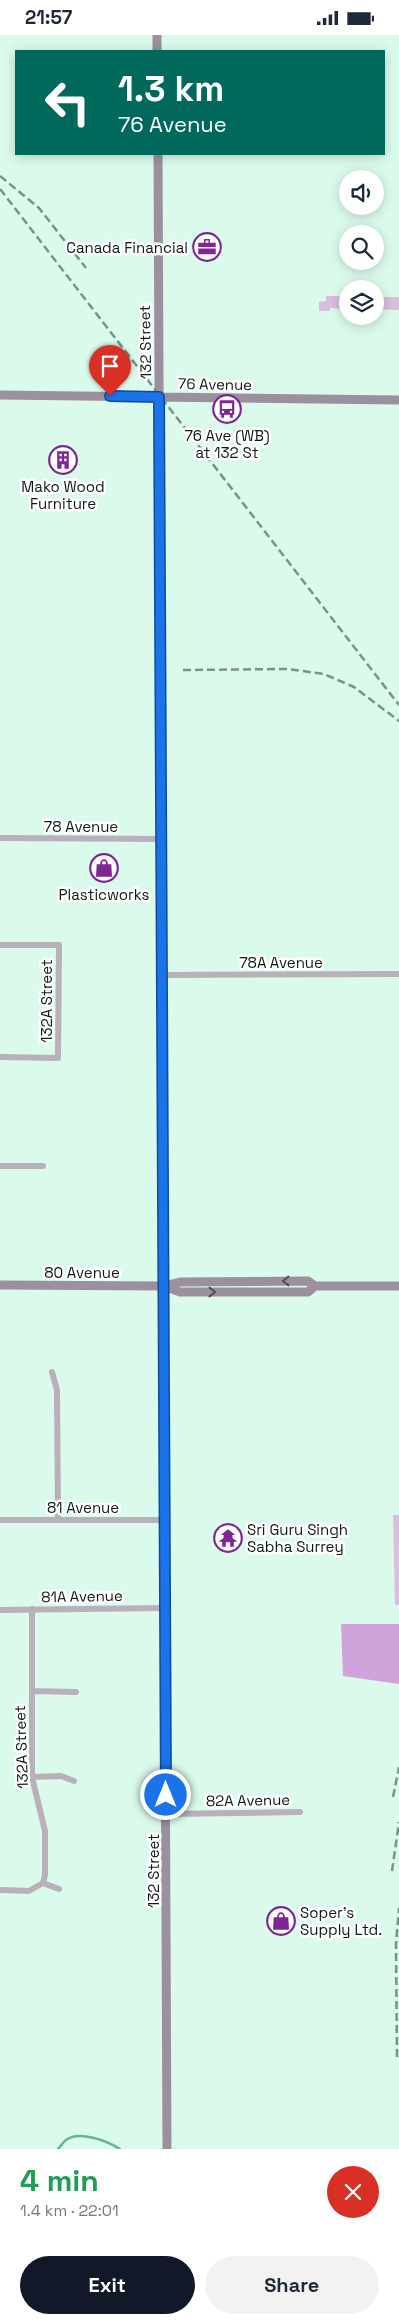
<!DOCTYPE html>
<meta charset="utf-8">
<style>
:root{--surface:#fff;--page:#f2f2f3;--text:#1f2937;--muted:#747a83;--accent:#111827}
body{margin:0;font-family:"Space Grotesk",sans-serif;background:var(--page);color:var(--text);height:100vh;display:flex;flex-direction:column;font-size:19px;white-space:nowrap}
*{box-sizing:border-box;margin:0}
p{font-size:16px;color:var(--muted)}
.icon{flex:none;width:28px;height:28px;fill:none;stroke:currentColor;stroke-width:2;stroke-linecap:round;stroke-linejoin:round}
.map{position:relative;height:2114px;overflow:hidden}
.details{display:flex;flex-direction:column;background:var(--surface);flex:1}
.details>*{flex:none}
.hud{position:absolute;left:15px;top:15px;width:370px;height:105px;border-radius:0px;box-shadow:0 2px 12px #0003;background:#00695c;color:#fff;overflow:hidden}
.fabs{position:absolute;left:339px;top:135px;display:grid;gap:10px}
.fabs a{display:grid;place-items:center;width:45px;height:45px;border-radius:50%;background:var(--surface);box-shadow:0 2px 12px #0003;font-size:25px}
.pin{position:absolute;display:grid;place-items:center;width:42px;height:42px;color:#fff;margin:-51px -21px;border-radius:50% 50% 50% 0;rotate:-45deg;box-shadow:0 0 5px #0007}
.pin .icon{rotate:45deg}
.me{position:absolute;width:55px;margin:-28px;rotate:0deg;stroke-linejoin:round;filter:drop-shadow(0 0 4px #0008)}
.turn{display:flex;align-items:center;gap:18px;height:105px;padding:0 20px;font-size:22px}
.turn .icon{width:65px;height:65px;stroke-width:2.5}
.turn b{display:block;font-size:35px;line-height:42px}
.round{display:grid;place-items:center;flex:none;width:52px;height:52px;border-radius:26px;background:var(--page)}
.head{display:flex;align-items:center;justify-content:space-between;height:85px;padding:0 20px}
h1{font-size:30px;font-weight:700;line-height:38px;color:#1e9e55}
.cta{display:flex;gap:10px;margin-top:auto;padding:10px 20px}
.cta a{flex:1;height:58px;border-radius:30px;background:var(--accent);color:#fff;font-size:20px;font-weight:700;line-height:58px;text-align:center}
.cta a+a{background:var(--page);color:var(--text)}
.status{display:flex;justify-content:space-between;align-items:center;height:35px;padding:0 25px;background:var(--surface);direction:ltr}
.status svg{height:14px;fill:currentColor}
.map>svg:first-child{display:block}
</style>
<div class="status"><b>21:57</b><svg viewBox="0 0 49 12"><path d="M0 12V9h3v3zM5 12V6h3v6zM10 12V3h3v9zM15 12V0h3v12zM26 1h20v11H26zM47 4h2v5h-2z"/></svg></div>
<div class="map">
<svg width="399" height="2114" viewBox="0 0 399 2114">
<rect width="100%" height="100%" fill="#dafbec"/>
<path fill="#d9bedf" d="M 326,261 L 347,261 L 347,274 L 330,273 L 330,276 L 319,276 L 319,267 L 326,266 Z
M 375,262 L 399,262 L 399,275 L 375,274 Z
M 393,1480 L 399,1480 L 399,1570 L 395,1570 Z"/>
<path fill="#cfa4da" d="M 341,1589 L 399,1589 L 399,1649 L 343,1641 Z"/>
<g fill="none" stroke-linecap="round" stroke-linejoin="round">
<path stroke="#68b395" stroke-width="2.5" d="M 58,2114 C 61,2111 63,2107 66,2105 C 79,2095 107,2106 120,2114"/>
<path stroke="#b8b0ba" stroke-width="6" d="M 0,803 L 162,804
M 0,910 L 59,910 L 58,1023 L 0,1022
M 162,940 L 399,939
M 0,1131 L 43,1131
M 52,1337 L 57,1355 L 58,1484
M 0,1485 L 165,1485
M 32,1574 L 32,1742 L 45,1796 L 45,1840 L 43,1848
M 0,1575 L 165,1573
M 32,1656 L 76,1657
M 32,1742 L 61,1741 L 74,1746
M 166,1779 L 300,1777
M 43,1848 L 59,1854
M 0,1855 L 29,1856 L 43,1848"/>
<path stroke="#9c8f9f" stroke-width="9" d="M 157,0 L 157,16
M 158,119 L 167,2114
M 0,360 L 399,365
M 0,1250 L 164,1251 L 180,1247 L 308,1246 L 315,1251 L 399,1251
M 164,1251 L 180,1257 L 308,1257 L 315,1251"/>
<path stroke="#7b9287" stroke-width="2.5" stroke-dasharray="8 4" stroke-linecap="butt" d="M 0,141 L 39,173 L 86,233
M 0,154 L 399,670
M 183,635 L 288,634 L 324,639 L 354,652 L 399,686
M 393,1762 L 399,1732
M 392,1836 L 399,1787
M 397,2022 L 396,1909 L 399,1873"/>
</g>
<defs><path id="oneway-chevron" d="M-2-3.5L2.5 0L-2 3.5" fill="none" stroke-width="1.6" stroke-linecap="round" stroke-linejoin="round" transform="scale(1.25)"/></defs>
<g stroke="#4e4f53">
<use href="#oneway-chevron" transform="translate(286 1246) rotate(180)"/>
<use href="#oneway-chevron" transform="translate(212 1257)"/>
</g>
<g fill="none" stroke-linecap="round" stroke-linejoin="round">
<defs>
<path id="route" d="M 110,361 L 159,362 L 166,1760"/>
</defs>
<use href="#route" stroke="#114b97" stroke-width="12"/>
<use href="#route" stroke="#1a73e8" stroke-width="9"/>
</g>
<defs>
<symbol id="office-ring" viewBox="-11 -11 22 22"><circle r="9.5" fill="#fff" stroke="#7f2694" stroke-width="1.5"/><path d="M-6-3h4V-5.5h4V-3h4V5H-6ZM-1-4.5V-3h2v-1.5ZM-6 0V1H6V0Z" fill="#7f2694"/></symbol>
<symbol id="bus-ring" viewBox="-11 -11 22 22"><circle r="9.5" fill="#fff" stroke="#7f2694" stroke-width="1.5"/><path d="M-5-6H5V4H4V6H2V4H-2V6H-4V4H-5ZM-3.5-4V0h7V-4ZM-3.5 1.2v1.5H-2V1.2ZM2 1.2v1.5H3.5V1.2Z" fill="#7f2694"/></symbol>
<symbol id="building-ring" viewBox="-11 -11 22 22"><circle r="9.5" fill="#fff" stroke="#7f2694" stroke-width="1.5"/><path d="M-4-6H4V6H1V3H-1V6H-4ZM-2.5-4.3h1.7v1.8h-1.7ZM.8-4.3h1.7v1.8H.8ZM-2.5-1h1.7V.8h-1.7ZM.8-1h1.7V.8H.8Z" fill="#7f2694"/></symbol>
<symbol id="shop-ring" viewBox="-11 -11 22 22"><circle r="9.5" fill="#fff" stroke="#7f2694" stroke-width="1.5"/><path d="M-5-2.5h2.3a2.7 3.5 0 0 1 5.4 0H5L5.5 6h-11ZM-1.5-2.5h3a1.5 2.3 0 0 0-3 0Z" fill="#7f2694"/></symbol>
<symbol id="temple-ring" viewBox="-11 -11 22 22"><circle r="9.5" fill="#fff" stroke="#7f2694" stroke-width="1.5"/><path d="M0-6L5-2H3V0L6.5 2.5H4V6H1.5V3h-3V6H-4V2.5H-6.5L-3 0V-2H-5Z" fill="#7f2694"/></symbol>
</defs>
<g fill-rule="evenodd">
<use href="#office-ring" x="191" y="196" width="32" height="32"/>
<use href="#bus-ring" x="211" y="358" width="32" height="32"/>
<use href="#building-ring" x="47" y="409" width="32" height="32"/>
<use href="#shop-ring" x="88" y="817" width="32" height="32"/>
<use href="#temple-ring" x="212" y="1487" width="32" height="32"/>
<use href="#shop-ring" x="265" y="1870" width="32" height="32"/>
</g>
<g text-anchor="middle" dominant-baseline="central" stroke-width="5" stroke-linejoin="round" paint-order="stroke">
<g font-size="15" fill="#0f1a15" stroke="#fff">
<text x="188" y="212" text-anchor="end">Canada Financial</text>
<text x="227" y="400">76 Ave (WB)<tspan x="227" dy="17">at 132 St</tspan></text>
<text x="63" y="451">Mako Wood<tspan x="63" dy="17">Furniture</tspan></text>
<text x="104" y="859">Plasticworks</text>
<text x="247" y="1494" text-anchor="start">Sri Guru Singh<tspan x="247" dy="17">Sabha Surrey</tspan></text>
<text x="300" y="1877" text-anchor="start">Soper's<tspan x="300" dy="17">Supply Ltd.</tspan></text>
</g>
<g font-size="15" fill="#0f1a15" stroke="#fff">
<text transform="translate(145 307) rotate(-91)">132 Street</text>
<text transform="translate(215 349) rotate(1)">76 Avenue</text>
<text x="81" y="791">78 Avenue</text>
<text x="281" y="927">78A Avenue</text>
<text transform="translate(46 966) rotate(-90)">132A Street</text>
<text x="82" y="1237">80 Avenue</text>
<text x="83" y="1472">81 Avenue</text>
<text transform="translate(82 1561) rotate(-1)">81A Avenue</text>
<text transform="translate(21 1712) rotate(-92)">132A Street</text>
<text transform="translate(248 1765) rotate(-1)">82A Avenue</text>
<text transform="translate(153 1836) rotate(-90)">132 Street</text>
</g>
</g>
</svg>
<div class="fabs">
<a><svg class="icon" aria-label="sound" viewBox="0 0 24 24"><path d="M4 9h4l5-4v14l-5-4H4zM17 9q2 3 0 6"/></svg></a>
<a><svg class="icon" aria-label="search" viewBox="0 0 24 24"><circle cx="10" cy="10" r="6"/><path d="M15 15l6 6"/></svg></a>
<a><svg class="icon" aria-label="layers" viewBox="0 0 24 24"><path d="M12 4l9 5-9 5-9-5zM3 14l9 5 9-5"/></svg></a>
</div>
<div class="pin" style="left:110px;top:361px;background:#d93025"><svg class="icon" aria-label="arrive" viewBox="0 0 24 24"><path d="M6 21V4h12l-3 4 3 4H6"/></svg></div>
<svg class="me" style="left:166px;top:1760px" viewBox="-20 -20 40 40"><circle r="17" fill="#1a73e8" stroke="#fff" stroke-width="3"/><path d="M0-11L8 9 0 5-8 9z" fill="#fff"/></svg>
<div class="hud">
<div class="turn"><svg class="icon" aria-label="left" viewBox="0 0 24 24"><path d="M17 20v-9H6M10 6l-5 5 5 5"/></svg><div><b>1.3 km</b>76 Avenue</div></div>
</div>
</div>
<section class="details">
<div class="head"><div><h1>4 min</h1><p>1.4 km · 22:01</p></div><a class="round" style="background:#d93025;color:#fff"><svg class="icon" aria-label="close" viewBox="0 0 24 24"><path d="M6 6l12 12M18 6L6 18"/></svg></a></div>
<div class="cta"><a>Exit</a><a>Share</a></div>
</section>
